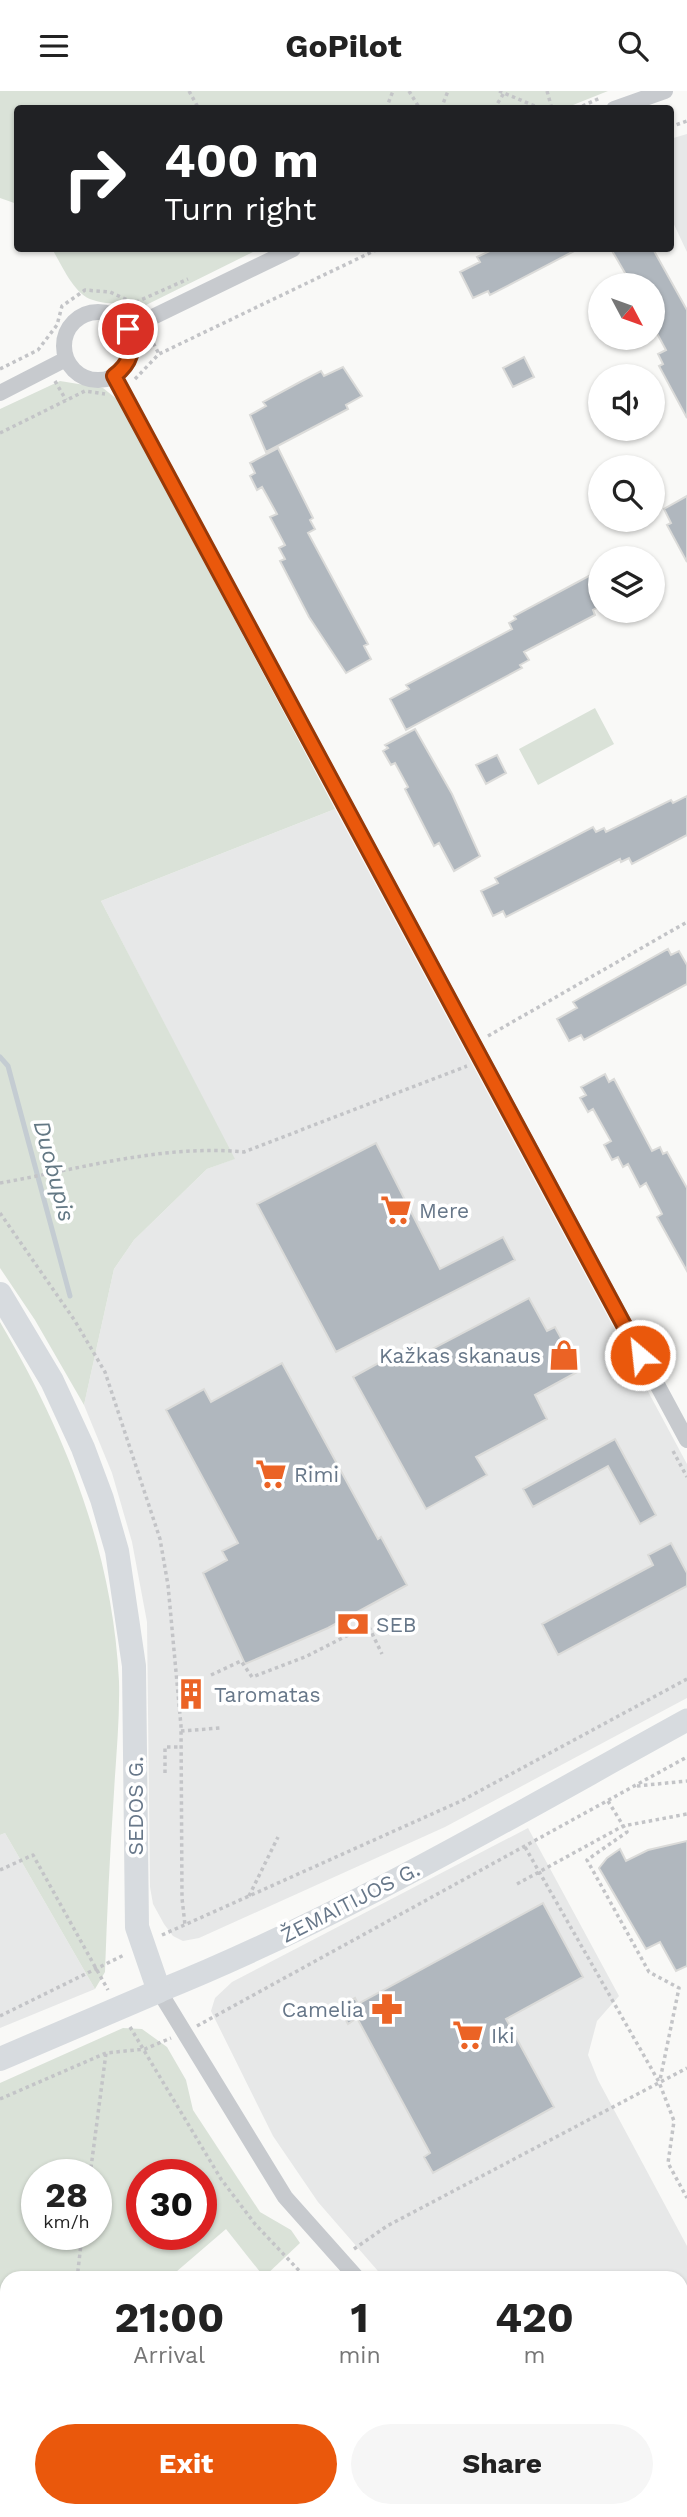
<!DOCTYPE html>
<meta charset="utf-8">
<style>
:root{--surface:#fff;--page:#f6f6f6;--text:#222;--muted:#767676;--accent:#ea580c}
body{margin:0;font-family:"Work Sans",sans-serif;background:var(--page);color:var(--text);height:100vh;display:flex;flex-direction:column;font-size:26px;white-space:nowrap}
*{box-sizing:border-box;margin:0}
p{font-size:23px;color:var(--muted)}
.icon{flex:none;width:38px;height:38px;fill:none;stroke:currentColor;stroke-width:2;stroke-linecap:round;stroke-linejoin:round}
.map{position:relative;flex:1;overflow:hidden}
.details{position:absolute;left:0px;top:2180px;width:688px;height:247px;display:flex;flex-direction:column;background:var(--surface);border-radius:21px 21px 0 0;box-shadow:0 2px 5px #0004}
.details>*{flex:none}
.guide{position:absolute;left:14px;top:14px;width:660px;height:147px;border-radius:7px;box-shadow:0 2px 5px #0004;background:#202124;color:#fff;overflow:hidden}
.needle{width:46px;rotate:131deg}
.buttons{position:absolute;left:588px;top:182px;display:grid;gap:14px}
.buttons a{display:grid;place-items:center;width:77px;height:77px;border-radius:50%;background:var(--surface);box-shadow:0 2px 5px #0004;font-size:35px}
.speed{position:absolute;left:21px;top:2068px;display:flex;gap:14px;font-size:35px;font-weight:700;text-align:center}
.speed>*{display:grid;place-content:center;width:91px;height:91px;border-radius:50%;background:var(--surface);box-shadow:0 2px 5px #0004;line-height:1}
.speed small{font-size:18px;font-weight:400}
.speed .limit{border:10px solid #d22;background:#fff;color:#111}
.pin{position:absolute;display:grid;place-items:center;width:60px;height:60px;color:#fff;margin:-30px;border:4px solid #fff;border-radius:50%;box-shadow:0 2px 7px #0007}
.me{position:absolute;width:77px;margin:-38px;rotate:332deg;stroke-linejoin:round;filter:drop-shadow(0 0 5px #0008)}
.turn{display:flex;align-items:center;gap:24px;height:147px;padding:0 35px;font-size:32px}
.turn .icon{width:91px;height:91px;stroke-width:2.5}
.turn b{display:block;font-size:49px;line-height:60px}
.eta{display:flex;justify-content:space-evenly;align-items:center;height:119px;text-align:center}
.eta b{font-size:42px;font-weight:700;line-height:49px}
.action{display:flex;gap:14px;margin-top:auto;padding:14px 35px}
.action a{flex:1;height:80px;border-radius:42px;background:var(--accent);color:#fff;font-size:28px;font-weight:700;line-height:80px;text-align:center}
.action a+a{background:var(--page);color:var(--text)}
header{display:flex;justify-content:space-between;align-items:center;height:91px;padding:0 35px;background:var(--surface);font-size:32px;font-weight:700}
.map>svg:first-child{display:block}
</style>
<header><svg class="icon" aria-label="menu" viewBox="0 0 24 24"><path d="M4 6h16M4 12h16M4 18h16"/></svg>GoPilot<svg class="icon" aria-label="search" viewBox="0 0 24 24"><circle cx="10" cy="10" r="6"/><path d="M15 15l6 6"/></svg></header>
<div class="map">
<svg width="687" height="2426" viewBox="0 0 687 2426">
<rect width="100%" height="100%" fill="#f9f9f7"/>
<path fill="#e7e8e8" d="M 687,43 L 687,161 L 670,125 L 670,48 Z
M 335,718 L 687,1373 L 687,1607 L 445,1736 L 199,1847 L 183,1850 L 173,1845 L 164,1833 L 153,1813 L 150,1796 L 147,1531 L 132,1451 L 112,1382 L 84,1314 L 114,1178 L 134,1149 L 207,1078 L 234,1068 L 101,810 Z
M 528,1737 L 619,1905 L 597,1930 L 588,1964 L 598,1989 L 687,2155 L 687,2426 L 589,2426 L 584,2420 L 681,2420 L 681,2188 L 384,2187 L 318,2111 L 273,2045 L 211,1920 L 215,1907 L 232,1891 Z
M 5,1742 L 95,1898 L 0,1937 L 0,1744 Z"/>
<path fill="#dae2d8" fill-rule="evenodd" d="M 0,0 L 608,0 L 563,18 L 18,18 L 17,113 L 0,107 Z
M 52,158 L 259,158 L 136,219 C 114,209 111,215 93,209 C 74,204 62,174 52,158 Z
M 60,290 L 103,297 L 118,309 L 335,718 L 101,810 L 235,1068 L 207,1078 L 134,1149 L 114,1178 L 84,1314 L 35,1229 L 0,1177 L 0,318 Z
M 595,617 L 614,653 L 538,694 L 519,658 Z
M 0,1231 C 65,1341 113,1461 119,1590 C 120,1627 116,1665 114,1701 C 110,1761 107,1821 105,1881 L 95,1898 L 5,1742 L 0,1744 Z
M 123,1937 L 142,1938 L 167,1956 L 186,1989 L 193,2019 L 260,2121 L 291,2139 L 300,2152 L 264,2186 L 226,2138 L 169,2187 L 7,2188 L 7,2215 L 0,2219 L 0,1992 ZM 96,2084 L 96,2144 L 37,2144 L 37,2084 ZM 142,2084 L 201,2084 L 201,2144 L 142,2144 Z"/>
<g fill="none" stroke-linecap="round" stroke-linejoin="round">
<path stroke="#c4ccd2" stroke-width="5" d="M 0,966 L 8,975 L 70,1205"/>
</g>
<path fill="#b0b7be" stroke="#dbdbd9" stroke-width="2" d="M 494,158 L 578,158 L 490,204 L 488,200 L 473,207 L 460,181 L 480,171 L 477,166 Z
M 611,158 L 653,158 L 687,219 L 687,327 L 659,275 L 663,273 L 658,263 L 666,259 L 653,235 L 653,194 L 632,194 Z
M 524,266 L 534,286 L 513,296 L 503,277 Z
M 343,276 L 362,305 L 346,314 L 348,318 L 266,361 L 250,324 L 266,315 L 263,311 L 300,291 L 321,280 L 324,285 Z
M 278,357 L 313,427 L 310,429 L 315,438 L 308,442 L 368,553 L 364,555 L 371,568 L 346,582 L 309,526 L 280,470 L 285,468 L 279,457 L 285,454 L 270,426 L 277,423 L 262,396 L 257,399 L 250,385 L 255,382 L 250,372 Z
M 687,405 L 687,471 L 667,434 L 671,432 L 664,418 Z
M 600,479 L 600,515 L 593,519 L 595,524 L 524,561 L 529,569 L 520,574 L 522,577 L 406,639 L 390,608 L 409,598 L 406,594 L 512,538 L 509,532 L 516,528 L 514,525 Z
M 415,638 L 452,703 L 480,765 L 454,780 L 439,752 L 434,755 L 405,698 L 408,696 L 395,672 L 391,674 L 383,660 L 388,657 L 385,654 Z
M 497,664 L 506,682 L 486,693 L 476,674 Z
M 687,705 L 687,744 L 632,773 L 629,767 L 621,771 L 620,768 L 506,826 L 503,820 L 493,825 L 481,800 L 498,792 L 495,787 L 593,736 L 596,741 L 604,737 L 606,741 L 671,709 L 673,712 Z
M 668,858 L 671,864 L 679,860 L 687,874 L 687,893 L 584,949 L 581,944 L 569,950 L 557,928 L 577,917 L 573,911 Z
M 605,983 L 609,991 L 614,988 L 652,1060 L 660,1056 L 663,1063 L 667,1061 L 687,1097 L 687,1180 L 657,1126 L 662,1123 L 646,1092 L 640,1096 L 628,1073 L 623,1076 L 618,1066 L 612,1069 L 604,1054 L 611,1050 L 593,1018 L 588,1021 L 580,1007 L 586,1004 L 581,996 Z
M 376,1052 L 440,1178 L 503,1146 L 515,1169 L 336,1261 L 257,1113 Z
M 529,1207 L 547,1240 L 555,1236 L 579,1280 L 535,1304 L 547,1328 L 476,1366 L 487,1384 L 426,1418 L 353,1286 L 415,1252 L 421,1264 Z
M 282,1272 L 378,1448 L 381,1446 L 407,1494 L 328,1537 L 245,1573 L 203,1482 L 227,1469 L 222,1460 L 238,1452 L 166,1319 L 204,1298 L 211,1311 Z
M 615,1348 L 656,1424 L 640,1433 L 608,1375 L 533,1416 L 523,1398 Z
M 671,1452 L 687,1482 L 687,1495 L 558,1564 L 542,1533 L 653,1474 L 648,1464 Z
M 687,1750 L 687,1875 L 676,1880 L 660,1851 L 646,1858 L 599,1777 L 607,1767 L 620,1758 L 626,1770 L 648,1759 Z
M 543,1812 L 583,1886 L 506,1928 L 554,2016 L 433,2082 L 424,2066 L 430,2062 L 357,1927 L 348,1933 L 339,1916 L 355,1907 L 358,1913 Z"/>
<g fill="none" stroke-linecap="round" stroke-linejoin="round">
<path stroke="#c3c4c7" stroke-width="3.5" stroke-dasharray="3.5 3.5" stroke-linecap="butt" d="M 189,0 L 199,18
M 409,0 L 420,18
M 499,0 L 542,18
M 547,0 L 552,18
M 386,18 L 393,0
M 441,18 L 448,0
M 494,18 L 504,2
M 576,18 L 600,7
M 670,36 L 687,30
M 150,246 L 159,263
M 0,278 L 38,259 L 57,234 L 62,215 L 85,199 L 110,201 L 134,212 L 188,188
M 135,288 L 159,263 L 378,158
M 55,290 L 66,309
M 0,342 L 85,300 L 105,303
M 488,945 L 687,831
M 0,1092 C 80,1078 163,1053 244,1061 L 467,975
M 0,1122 L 75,1230 L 105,1281 L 160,1448 L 168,1494 L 181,1635 L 182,1807 L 185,1834
M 673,1360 L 687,1386
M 211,1584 L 241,1570 L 252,1586 L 305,1566 L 368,1534 L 382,1563
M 181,1640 L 220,1637
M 165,1682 L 165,1656 L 181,1656
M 637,1695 L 687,1690
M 608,1710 L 627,1741 L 587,1769 L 649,1881 L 679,1897 L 660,1989
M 525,1756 L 659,1991 L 674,2030 L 668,2072 L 687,2107
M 0,1779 L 33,1764 L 108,1899
M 517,1793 L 623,1735 L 687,1723
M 249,1805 L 278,1746
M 162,1844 L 461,1710 L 687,1588
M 0,1925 L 124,1864
M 197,1935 L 687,1666
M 130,1936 L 221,2088 L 255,2133 L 307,2188
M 0,2008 L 106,1962 L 145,1958 L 171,1947
M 90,2084 L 106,1962
M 354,2158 L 387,2135 L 687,1977
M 77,2188 L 82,2144
M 0,2398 L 7,2404
M 30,2420 L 38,2426
M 514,2420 L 520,2426
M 46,2426 L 47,2420"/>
<path stroke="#c7cace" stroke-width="16" d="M 614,18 L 665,0
M64 255a34 34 0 1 1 68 0a34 34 0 1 1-68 0Z
M 128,238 L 293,158
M 114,285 L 687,1349
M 0,302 L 66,268
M 159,1900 L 285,2106 L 358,2188
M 0,2420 L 8,2426
M 566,2420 L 572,2426"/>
<path stroke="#d7dbdf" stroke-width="23" d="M 159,1900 C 343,1826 514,1724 687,1629"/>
<path stroke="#d7dbdf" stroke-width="24" d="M 0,1203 L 52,1290 L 83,1357 L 102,1408 L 117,1460 L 134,1575 L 137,1836 L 159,1900 L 0,1968"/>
</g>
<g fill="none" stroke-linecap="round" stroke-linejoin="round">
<defs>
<path id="route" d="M 128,238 C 135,258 131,272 114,285 L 640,1264"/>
</defs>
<use href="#route" stroke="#983908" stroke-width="18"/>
<use href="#route" stroke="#ea580c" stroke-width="12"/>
</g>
<defs>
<symbol id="supermarket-bare" viewBox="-9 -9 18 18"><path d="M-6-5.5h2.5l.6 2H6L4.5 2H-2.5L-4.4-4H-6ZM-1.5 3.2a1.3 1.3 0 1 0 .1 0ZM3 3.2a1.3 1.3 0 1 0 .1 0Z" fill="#eb6325" stroke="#fff" stroke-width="2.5" paint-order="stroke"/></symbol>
<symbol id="shop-bare" viewBox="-9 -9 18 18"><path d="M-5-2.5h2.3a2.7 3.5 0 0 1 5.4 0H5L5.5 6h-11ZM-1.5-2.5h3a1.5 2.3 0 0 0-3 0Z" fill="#eb6325" stroke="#fff" stroke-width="2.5" paint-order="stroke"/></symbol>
<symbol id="bank-bare" viewBox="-9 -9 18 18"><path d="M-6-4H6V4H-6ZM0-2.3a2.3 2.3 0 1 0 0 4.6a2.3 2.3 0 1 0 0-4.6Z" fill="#eb6325" stroke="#fff" stroke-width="2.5" paint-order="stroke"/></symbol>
<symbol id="building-bare" viewBox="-9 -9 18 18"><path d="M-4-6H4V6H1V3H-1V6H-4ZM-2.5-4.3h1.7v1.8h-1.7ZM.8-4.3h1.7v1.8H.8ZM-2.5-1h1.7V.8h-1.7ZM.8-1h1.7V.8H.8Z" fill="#eb6325" stroke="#fff" stroke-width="2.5" paint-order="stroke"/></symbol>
<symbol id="pharmacy-bare" viewBox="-9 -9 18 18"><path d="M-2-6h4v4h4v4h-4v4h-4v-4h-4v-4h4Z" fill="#eb6325" stroke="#fff" stroke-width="2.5" paint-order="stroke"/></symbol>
</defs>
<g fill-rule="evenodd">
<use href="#supermarket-bare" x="374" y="1097" width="44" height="44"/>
<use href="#shop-bare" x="542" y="1242" width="44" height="44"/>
<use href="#supermarket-bare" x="249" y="1361" width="44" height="44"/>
<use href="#bank-bare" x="331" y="1511" width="44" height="44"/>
<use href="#building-bare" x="169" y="1581" width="44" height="44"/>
<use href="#pharmacy-bare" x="365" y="1896" width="44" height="44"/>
<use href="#supermarket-bare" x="446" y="1922" width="44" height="44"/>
</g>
<g text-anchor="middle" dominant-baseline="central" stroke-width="7" stroke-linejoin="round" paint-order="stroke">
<g font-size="21" fill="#677789" stroke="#fff" text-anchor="start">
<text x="419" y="1119">Mere</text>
<text x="541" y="1264" text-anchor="end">Kažkas skanaus</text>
<text x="294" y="1383">Rimi</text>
<text x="376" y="1533">SEB</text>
<text x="214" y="1603">Taromatas</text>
<text x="364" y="1918" text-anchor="end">Camelia</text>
<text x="491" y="1944">Iki</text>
</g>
<g font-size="21" fill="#677789" stroke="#fff">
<text transform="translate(135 1715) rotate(-90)">SEDOS G.</text>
<text transform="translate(350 1811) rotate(-27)">ŽEMAITIJOS G.</text>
</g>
<g font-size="23" font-style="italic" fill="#637884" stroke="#fff">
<text transform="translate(54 1080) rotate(75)">Duobupis</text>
</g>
</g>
</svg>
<div class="buttons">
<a><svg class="needle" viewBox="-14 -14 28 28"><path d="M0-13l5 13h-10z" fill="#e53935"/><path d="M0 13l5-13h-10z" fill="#767676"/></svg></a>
<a><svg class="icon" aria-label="sound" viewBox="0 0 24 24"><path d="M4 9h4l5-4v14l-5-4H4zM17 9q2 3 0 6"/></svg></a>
<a><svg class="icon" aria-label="search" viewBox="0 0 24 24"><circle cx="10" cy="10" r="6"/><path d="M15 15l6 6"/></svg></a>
<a><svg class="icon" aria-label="layers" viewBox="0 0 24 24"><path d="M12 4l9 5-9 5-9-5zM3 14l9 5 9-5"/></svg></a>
</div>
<div class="speed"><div>28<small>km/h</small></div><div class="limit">30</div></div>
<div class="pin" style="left:128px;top:238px;background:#d93025"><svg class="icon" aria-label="arrive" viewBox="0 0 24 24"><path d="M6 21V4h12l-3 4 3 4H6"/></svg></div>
<svg class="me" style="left:640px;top:1264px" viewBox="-20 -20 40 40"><circle r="17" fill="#ea580c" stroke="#fff" stroke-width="3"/><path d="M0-11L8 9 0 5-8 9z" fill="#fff"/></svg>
<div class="guide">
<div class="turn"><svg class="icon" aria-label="right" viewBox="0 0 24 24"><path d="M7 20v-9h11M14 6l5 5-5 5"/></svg><div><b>400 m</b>Turn right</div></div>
</div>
<section class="details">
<div class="eta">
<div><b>21:00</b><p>Arrival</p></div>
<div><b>1</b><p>min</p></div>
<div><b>420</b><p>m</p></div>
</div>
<div class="action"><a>Exit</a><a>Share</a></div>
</section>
</div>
